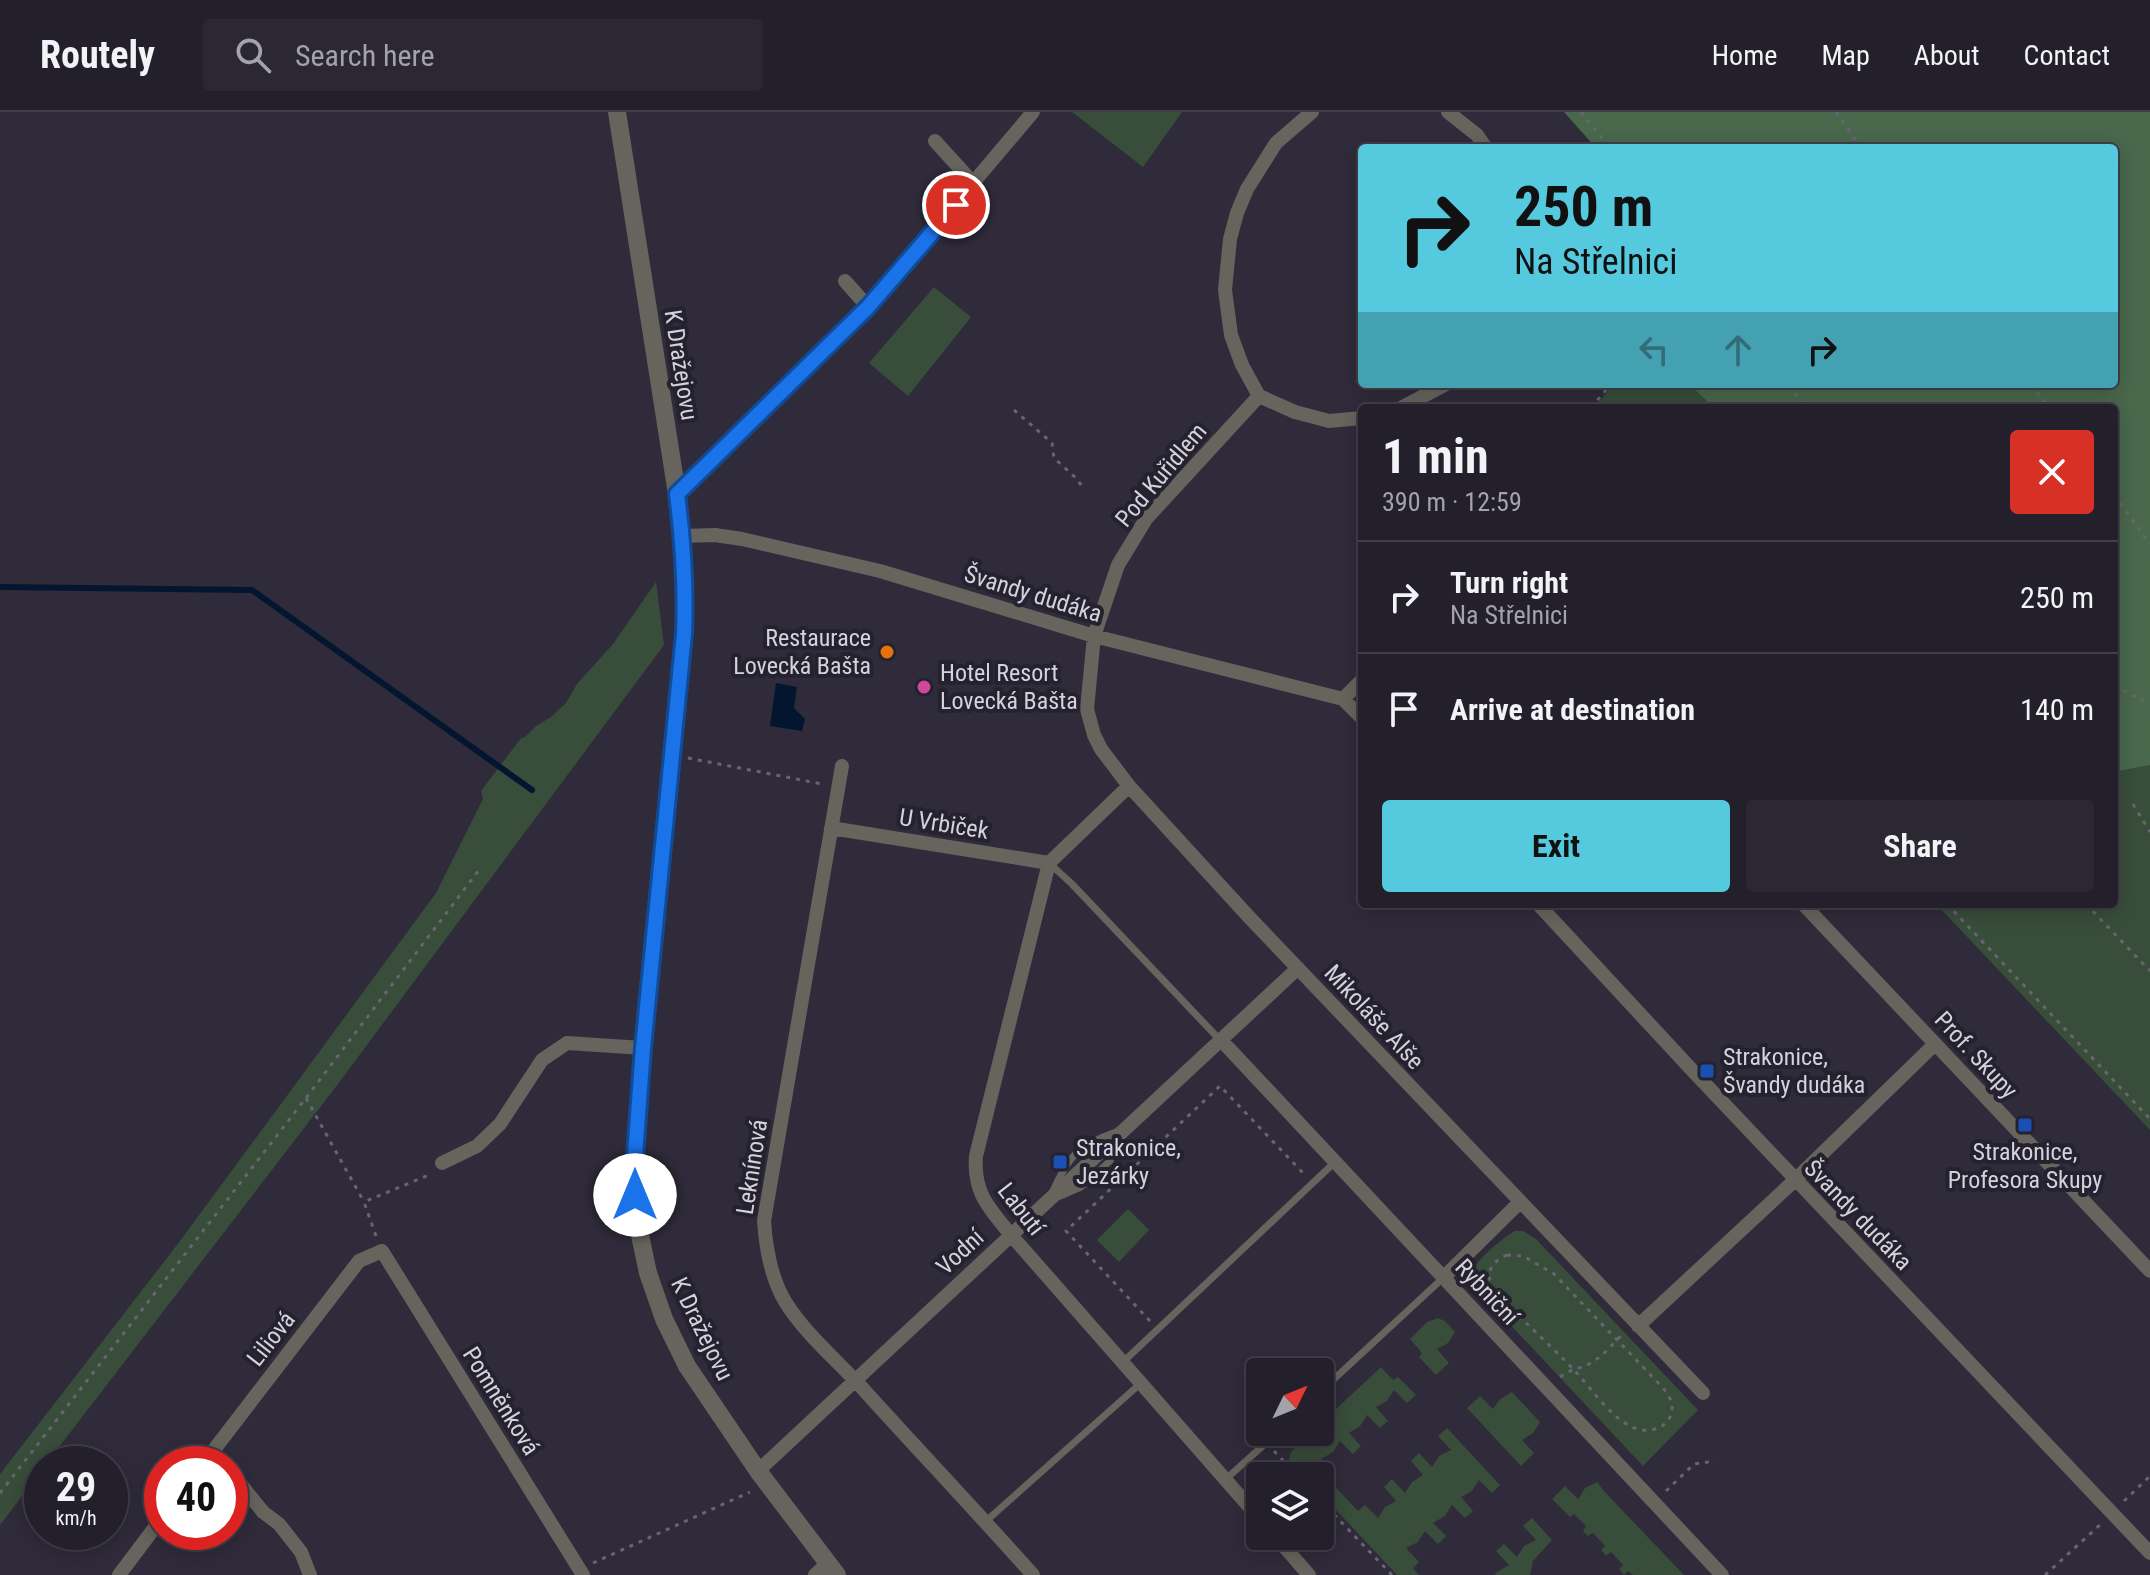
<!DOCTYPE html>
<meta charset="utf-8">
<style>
:root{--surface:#23202c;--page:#2b2834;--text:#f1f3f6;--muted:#a3a3a9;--line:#403e48;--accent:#55cadf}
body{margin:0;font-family:"Roboto Condensed",sans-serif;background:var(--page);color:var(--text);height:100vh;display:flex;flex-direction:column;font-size:30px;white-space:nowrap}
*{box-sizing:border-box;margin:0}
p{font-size:26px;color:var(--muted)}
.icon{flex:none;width:44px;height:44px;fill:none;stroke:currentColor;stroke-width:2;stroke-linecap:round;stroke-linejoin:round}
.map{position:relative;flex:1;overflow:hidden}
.drawer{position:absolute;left:1358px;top:292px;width:760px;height:504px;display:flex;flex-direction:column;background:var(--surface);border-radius:8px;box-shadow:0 4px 20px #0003,0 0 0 2px var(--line)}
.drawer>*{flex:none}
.guide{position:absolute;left:1358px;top:32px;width:760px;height:244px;border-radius:8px;box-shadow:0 4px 20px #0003,0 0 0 2px var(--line);background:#55cadf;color:#111;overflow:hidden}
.needle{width:52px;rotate:47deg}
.tools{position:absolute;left:1246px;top:1246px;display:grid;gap:16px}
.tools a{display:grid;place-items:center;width:88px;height:88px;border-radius:8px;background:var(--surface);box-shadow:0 4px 20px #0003,0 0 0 2px var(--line);font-size:40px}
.speed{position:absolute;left:24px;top:1334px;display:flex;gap:16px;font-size:40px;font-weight:700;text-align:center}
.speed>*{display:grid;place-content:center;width:104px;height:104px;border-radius:50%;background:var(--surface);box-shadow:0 4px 20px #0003,0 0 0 2px var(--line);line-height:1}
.speed small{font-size:20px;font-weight:400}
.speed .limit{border:12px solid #d22;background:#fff;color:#111}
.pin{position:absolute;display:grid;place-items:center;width:68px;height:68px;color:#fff;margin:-34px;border:4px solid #fff;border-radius:50%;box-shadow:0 2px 8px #0007}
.me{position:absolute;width:88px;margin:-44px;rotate:0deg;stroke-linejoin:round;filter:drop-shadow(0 0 6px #0008)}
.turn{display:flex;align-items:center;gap:28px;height:168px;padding:0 24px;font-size:36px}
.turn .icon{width:104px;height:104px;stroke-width:2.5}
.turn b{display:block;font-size:56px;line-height:68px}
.lanes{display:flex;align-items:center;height:76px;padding:0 24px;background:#0003;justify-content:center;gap:40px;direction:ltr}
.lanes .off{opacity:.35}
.round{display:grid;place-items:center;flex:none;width:84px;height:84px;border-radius:8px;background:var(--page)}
.summary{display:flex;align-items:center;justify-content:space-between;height:136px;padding:0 24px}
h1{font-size:48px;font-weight:700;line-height:60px}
.cta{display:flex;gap:16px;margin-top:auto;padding:16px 24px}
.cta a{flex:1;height:92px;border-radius:8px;background:var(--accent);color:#111;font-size:32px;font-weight:700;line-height:92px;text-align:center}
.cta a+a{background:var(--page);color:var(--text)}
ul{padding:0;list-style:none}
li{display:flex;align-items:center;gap:24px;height:112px;padding:0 24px;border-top:2px solid var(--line)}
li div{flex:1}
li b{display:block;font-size:30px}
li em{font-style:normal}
header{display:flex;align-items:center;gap:48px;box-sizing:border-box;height:112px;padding:0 40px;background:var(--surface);border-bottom:2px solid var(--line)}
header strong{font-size:38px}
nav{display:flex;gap:44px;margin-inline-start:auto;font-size:28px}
.search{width:560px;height:72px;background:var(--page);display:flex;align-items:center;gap:20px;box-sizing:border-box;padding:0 28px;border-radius:8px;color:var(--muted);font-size:30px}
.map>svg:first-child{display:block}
</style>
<header>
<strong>Routely</strong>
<div class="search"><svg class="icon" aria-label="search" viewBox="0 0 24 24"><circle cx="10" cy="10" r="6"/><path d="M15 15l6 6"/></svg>Search here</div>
<nav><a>Home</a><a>Map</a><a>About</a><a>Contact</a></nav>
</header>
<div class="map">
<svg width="2150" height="1463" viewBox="0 0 2150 1463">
<rect width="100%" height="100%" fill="#2f2b3a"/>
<path fill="#384d3a" d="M 1072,0 L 1182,0 L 1143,55 Z
M 934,175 L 971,205 L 908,284 L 869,251 Z
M 1614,272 L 1689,272 L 1714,296 L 1594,296 Z
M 656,470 L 664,533 L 338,972 L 46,1352 L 42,1352 L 42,1358 L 0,1413 L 0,1362 L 180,1129 L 436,781 L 483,687 L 481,679 L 521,626 L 525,625 L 536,614 L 551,605 L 566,591 L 577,572 L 613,532 Z
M 2150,653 L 2150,1018 L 1936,792 L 2114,792 L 2114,660 Z
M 1128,1097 L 1149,1118 L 1119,1150 L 1097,1128 Z
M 1515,1119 L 1523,1119 L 1536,1127 L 1698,1298 L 1643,1354 L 1474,1174 C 1472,1167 1471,1162 1475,1155 C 1481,1144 1504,1125 1515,1119 Z
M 1438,1206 L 1445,1209 L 1455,1220 L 1448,1231 L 1437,1237 L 1449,1251 L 1436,1263 L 1419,1245 L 1422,1241 L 1410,1227 L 1427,1210 Z
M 1381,1255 L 1393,1268 L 1398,1265 L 1416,1283 L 1407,1291 L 1394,1278 L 1387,1289 L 1376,1295 L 1388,1309 L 1380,1316 L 1367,1303 L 1360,1314 L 1349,1321 L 1361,1334 L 1353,1342 L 1340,1329 L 1333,1340 L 1321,1347 L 1334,1360 L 1328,1367 L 1358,1399 L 1365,1393 L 1378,1406 L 1385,1395 L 1396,1389 L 1384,1375 L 1392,1367 L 1405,1381 L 1412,1370 L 1423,1363 L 1411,1349 L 1419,1341 L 1432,1355 L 1439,1344 L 1451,1338 L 1438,1324 L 1447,1316 L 1500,1373 L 1492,1381 L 1479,1368 L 1472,1379 L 1461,1385 L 1473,1399 L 1465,1406 L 1452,1393 L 1445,1404 L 1433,1411 L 1446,1424 L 1438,1432 L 1425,1419 L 1418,1430 L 1406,1436 L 1419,1450 L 1413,1456 L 1419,1463 L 1397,1463 L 1320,1381 L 1320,1364 L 1304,1364 L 1289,1349 L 1291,1340 L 1312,1320 L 1320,1320 L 1320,1312 Z
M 1512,1280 L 1540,1310 L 1533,1321 L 1522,1328 L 1534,1341 L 1521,1354 L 1467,1296 L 1480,1284 L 1493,1297 L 1500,1287 Z
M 1597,1370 L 1604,1379 L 1684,1463 L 1633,1463 L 1628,1459 L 1624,1463 L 1619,1457 L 1623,1453 L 1611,1440 L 1606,1444 L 1601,1438 L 1605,1434 L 1593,1421 L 1588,1424 L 1583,1419 L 1586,1414 L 1574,1402 L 1570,1405 L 1552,1387 L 1565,1374 L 1578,1387 L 1585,1376 Z
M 1532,1406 L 1552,1428 L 1533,1449 L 1530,1463 L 1495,1463 L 1497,1460 L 1509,1453 L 1496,1439 L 1504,1432 L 1517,1445 L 1524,1434 L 1536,1428 L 1523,1414 Z"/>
<path fill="#49684c" d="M 1564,0 L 2150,0 L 2150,653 L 2114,660 L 2114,296 L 1714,296 L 1689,272 L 2114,272 L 2114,36 L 1596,36 Z"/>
<path fill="#04152f" d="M 776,571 L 797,575 L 794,596 L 805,607 L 802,619 L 770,614 Z"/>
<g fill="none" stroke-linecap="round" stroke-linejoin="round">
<path stroke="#04152f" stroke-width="6" d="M 0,475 L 252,478 L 532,678"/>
<path stroke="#686572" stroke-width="3" stroke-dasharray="4 6" stroke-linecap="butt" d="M 1581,0 L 1610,36
M 1836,0 L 1861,36
M 1790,272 L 1803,296
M 2031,272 L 2049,296
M 1591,296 L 1611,272
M 1014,298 L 1052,331 L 1054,346 L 1077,367 L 1083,376
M 2114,383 L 2150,432
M 858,523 L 867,532
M 2114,574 L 2150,592
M 688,646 L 822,672
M 2133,692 L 2150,720
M 1947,792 L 2150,1007
M 2086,792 L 2150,859
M 306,986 L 364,1090
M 376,1124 L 364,1090 L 431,1062
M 1507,1143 L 1523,1144 L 1554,1162 L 1664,1277 C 1667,1282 1672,1288 1672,1294 C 1673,1316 1649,1323 1632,1315 C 1609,1304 1592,1277 1575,1259 C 1551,1234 1525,1210 1499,1185 C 1485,1167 1485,1153 1507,1143 Z
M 1150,1209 L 1066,1119 L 1220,974 L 1304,1062
M 1560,1265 C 1572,1256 1577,1258 1589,1252 C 1603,1245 1613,1231 1624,1221
M 1274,1339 L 1298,1364
M 1666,1379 L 1694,1352 L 1715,1349
M 0,1381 L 306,986 L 479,758
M 1320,1388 L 1392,1463
M 2124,1389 L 2150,1364
M 593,1451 L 750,1380
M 2045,1463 L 2102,1411"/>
<path stroke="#66645d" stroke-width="7" d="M 1049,751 L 1072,772 L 1220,928
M 1053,1079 C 1069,1043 1079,1033 1116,1020
M 1058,1085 L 1081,1075 L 1110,1049 L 1116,1030
M 1123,1250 L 1335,1050
M 1320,1280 L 1443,1166
M 1226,1367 L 1278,1320
M 985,1410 L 1141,1271"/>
<path stroke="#66645d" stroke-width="14" d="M 1312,0 L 1276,31 L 1247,77 L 1237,101 L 1230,127 L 1225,178 L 1231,223 L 1242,253 L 1259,284 L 1295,300 L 1329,309 L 1362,306
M 1448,0 L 1477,23 L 1486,36
M 935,29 L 974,72
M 845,169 L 868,195
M 1259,284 L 1146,407 L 1118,453 L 1094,524 L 1087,597 L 1094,623 L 1101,637 L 1129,674 L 1249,805 L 1703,1281
M 1401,296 L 1446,272
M 677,382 L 868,195 L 1033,0
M 682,424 L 715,423 L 742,427 L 880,459 L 1094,524 L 1343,587 L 1362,606
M 1343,587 L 1362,568
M 842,654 L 764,1109 C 766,1138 771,1167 786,1191 C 807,1224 838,1249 864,1278 C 920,1340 978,1401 1033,1463
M 1129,674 L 1049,751 L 976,1044 C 973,1081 989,1096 1011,1123 L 1260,1407
M 831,716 L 1049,751
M 1538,792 L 1692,958 L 2150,1441
M 1803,792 L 2150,1159
M 1221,928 L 1722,1463
M 442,1051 L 477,1034 L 500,1012 L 542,948 L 567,931 L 643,936
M 1443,1166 L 1520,1090
M 1638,1214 L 1795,1068 L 1935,932
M 203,1352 L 359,1149 L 382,1139 L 583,1463
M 230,1359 L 263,1400 L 279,1412 L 301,1440 L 310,1463
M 758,1359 L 1298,856
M 1275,1424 L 1309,1463
M 119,1463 L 162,1406
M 815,1463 L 828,1451"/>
<path stroke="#66645d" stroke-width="18" d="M 617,0 L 677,382 C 683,429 686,474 684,522 L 643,936 L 634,1057 L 637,1109 L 648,1161 L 664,1207 L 687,1254 L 758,1359 L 837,1463"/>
</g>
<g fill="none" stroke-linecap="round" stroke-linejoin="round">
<defs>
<path id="route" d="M 635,1083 L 634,1057 L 643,936 L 684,522 C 686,474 683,429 677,382 L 868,195 L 956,93"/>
</defs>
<use href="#route" stroke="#114b97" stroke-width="20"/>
<use href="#route" stroke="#1a73e8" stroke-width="14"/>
</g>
<circle fill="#e8710a" stroke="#25222f" stroke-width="3" cx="887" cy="540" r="8"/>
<circle fill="#d1479c" stroke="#25222f" stroke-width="3" cx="924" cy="575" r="8"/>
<g fill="#1a4fb4" stroke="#25222f" stroke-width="3">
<rect x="1699" y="951" width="16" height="16" rx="4"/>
<rect x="2017" y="1005" width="16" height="16" rx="4"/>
<rect x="1052" y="1042" width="16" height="16" rx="4"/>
</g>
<g text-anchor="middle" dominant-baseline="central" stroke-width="8" stroke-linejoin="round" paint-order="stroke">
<g font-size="24" fill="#d4d2db" stroke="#25222f">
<text transform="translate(681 253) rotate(81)">K Dražejovu</text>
<text transform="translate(1161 363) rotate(-50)">Pod Kuřidlem</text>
<text transform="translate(1033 482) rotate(17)">Švandy dudáka</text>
<text transform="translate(944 712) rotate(9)">U Vrbiček</text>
<text transform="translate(1374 905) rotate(47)">Mikoláše Alše</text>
<text transform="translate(1976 943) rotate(47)">Prof. Skupy</text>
<text transform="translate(752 1055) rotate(-81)">Leknínová</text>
<text transform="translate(1021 1097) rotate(52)">Labutí</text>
<text transform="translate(1858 1103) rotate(46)">Švandy dudáka</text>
<text transform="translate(960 1140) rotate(-43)">Vodní</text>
<text transform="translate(1487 1180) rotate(47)">Rybniční</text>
<text transform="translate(702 1217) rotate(64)">K Dražejovu</text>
<text transform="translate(271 1227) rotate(-52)">Liliová</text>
<text transform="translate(501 1289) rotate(58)">Pomněnková</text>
</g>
<g font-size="24" fill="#d4d2db" stroke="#25222f" text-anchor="start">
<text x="871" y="526" text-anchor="end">Restaurace<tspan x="871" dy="28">Lovecká Bašta</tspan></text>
<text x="940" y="561">Hotel Resort<tspan x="940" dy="28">Lovecká Bašta</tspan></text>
<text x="1723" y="945">Strakonice,<tspan x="1723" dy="28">Švandy dudáka</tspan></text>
<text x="1076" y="1036">Strakonice,<tspan x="1076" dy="28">Jezárky</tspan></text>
<text x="2025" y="1040" text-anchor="middle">Strakonice,<tspan x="2025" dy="28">Profesora Skupy</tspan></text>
</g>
</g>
</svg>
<div class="tools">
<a><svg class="needle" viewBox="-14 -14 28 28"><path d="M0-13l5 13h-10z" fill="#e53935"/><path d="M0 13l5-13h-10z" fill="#a3a3a9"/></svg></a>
<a><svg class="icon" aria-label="layers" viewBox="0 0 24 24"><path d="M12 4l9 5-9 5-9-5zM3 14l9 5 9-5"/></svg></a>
</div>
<div class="speed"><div>29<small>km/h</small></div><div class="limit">40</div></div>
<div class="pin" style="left:956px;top:93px;background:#d93025"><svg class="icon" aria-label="arrive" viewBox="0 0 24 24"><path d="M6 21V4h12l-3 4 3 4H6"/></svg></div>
<svg class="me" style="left:635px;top:1083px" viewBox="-20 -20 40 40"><circle r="19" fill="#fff"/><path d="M0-13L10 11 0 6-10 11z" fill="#1a73e8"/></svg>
<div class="guide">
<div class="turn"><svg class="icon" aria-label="right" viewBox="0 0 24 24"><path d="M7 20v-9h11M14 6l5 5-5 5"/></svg><div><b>250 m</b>Na Střelnici</div></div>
<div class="lanes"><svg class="icon off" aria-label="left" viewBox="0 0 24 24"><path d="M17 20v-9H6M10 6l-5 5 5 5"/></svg><svg class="icon off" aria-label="ahead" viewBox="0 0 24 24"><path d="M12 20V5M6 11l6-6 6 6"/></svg><svg class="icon" aria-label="right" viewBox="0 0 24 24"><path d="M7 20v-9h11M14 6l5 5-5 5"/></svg></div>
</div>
<section class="drawer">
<div class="summary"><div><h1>1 min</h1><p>390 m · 12:59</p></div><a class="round" style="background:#d93025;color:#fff"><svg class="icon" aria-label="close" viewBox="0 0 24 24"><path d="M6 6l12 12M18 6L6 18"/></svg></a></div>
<ul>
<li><svg class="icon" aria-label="right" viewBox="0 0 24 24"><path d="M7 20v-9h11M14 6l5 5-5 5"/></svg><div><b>Turn right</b><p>Na Střelnici</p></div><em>250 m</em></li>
<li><svg class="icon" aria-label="arrive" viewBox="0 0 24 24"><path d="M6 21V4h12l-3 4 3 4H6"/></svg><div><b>Arrive at destination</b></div><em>140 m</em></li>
</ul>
<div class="cta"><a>Exit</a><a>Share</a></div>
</section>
</div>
